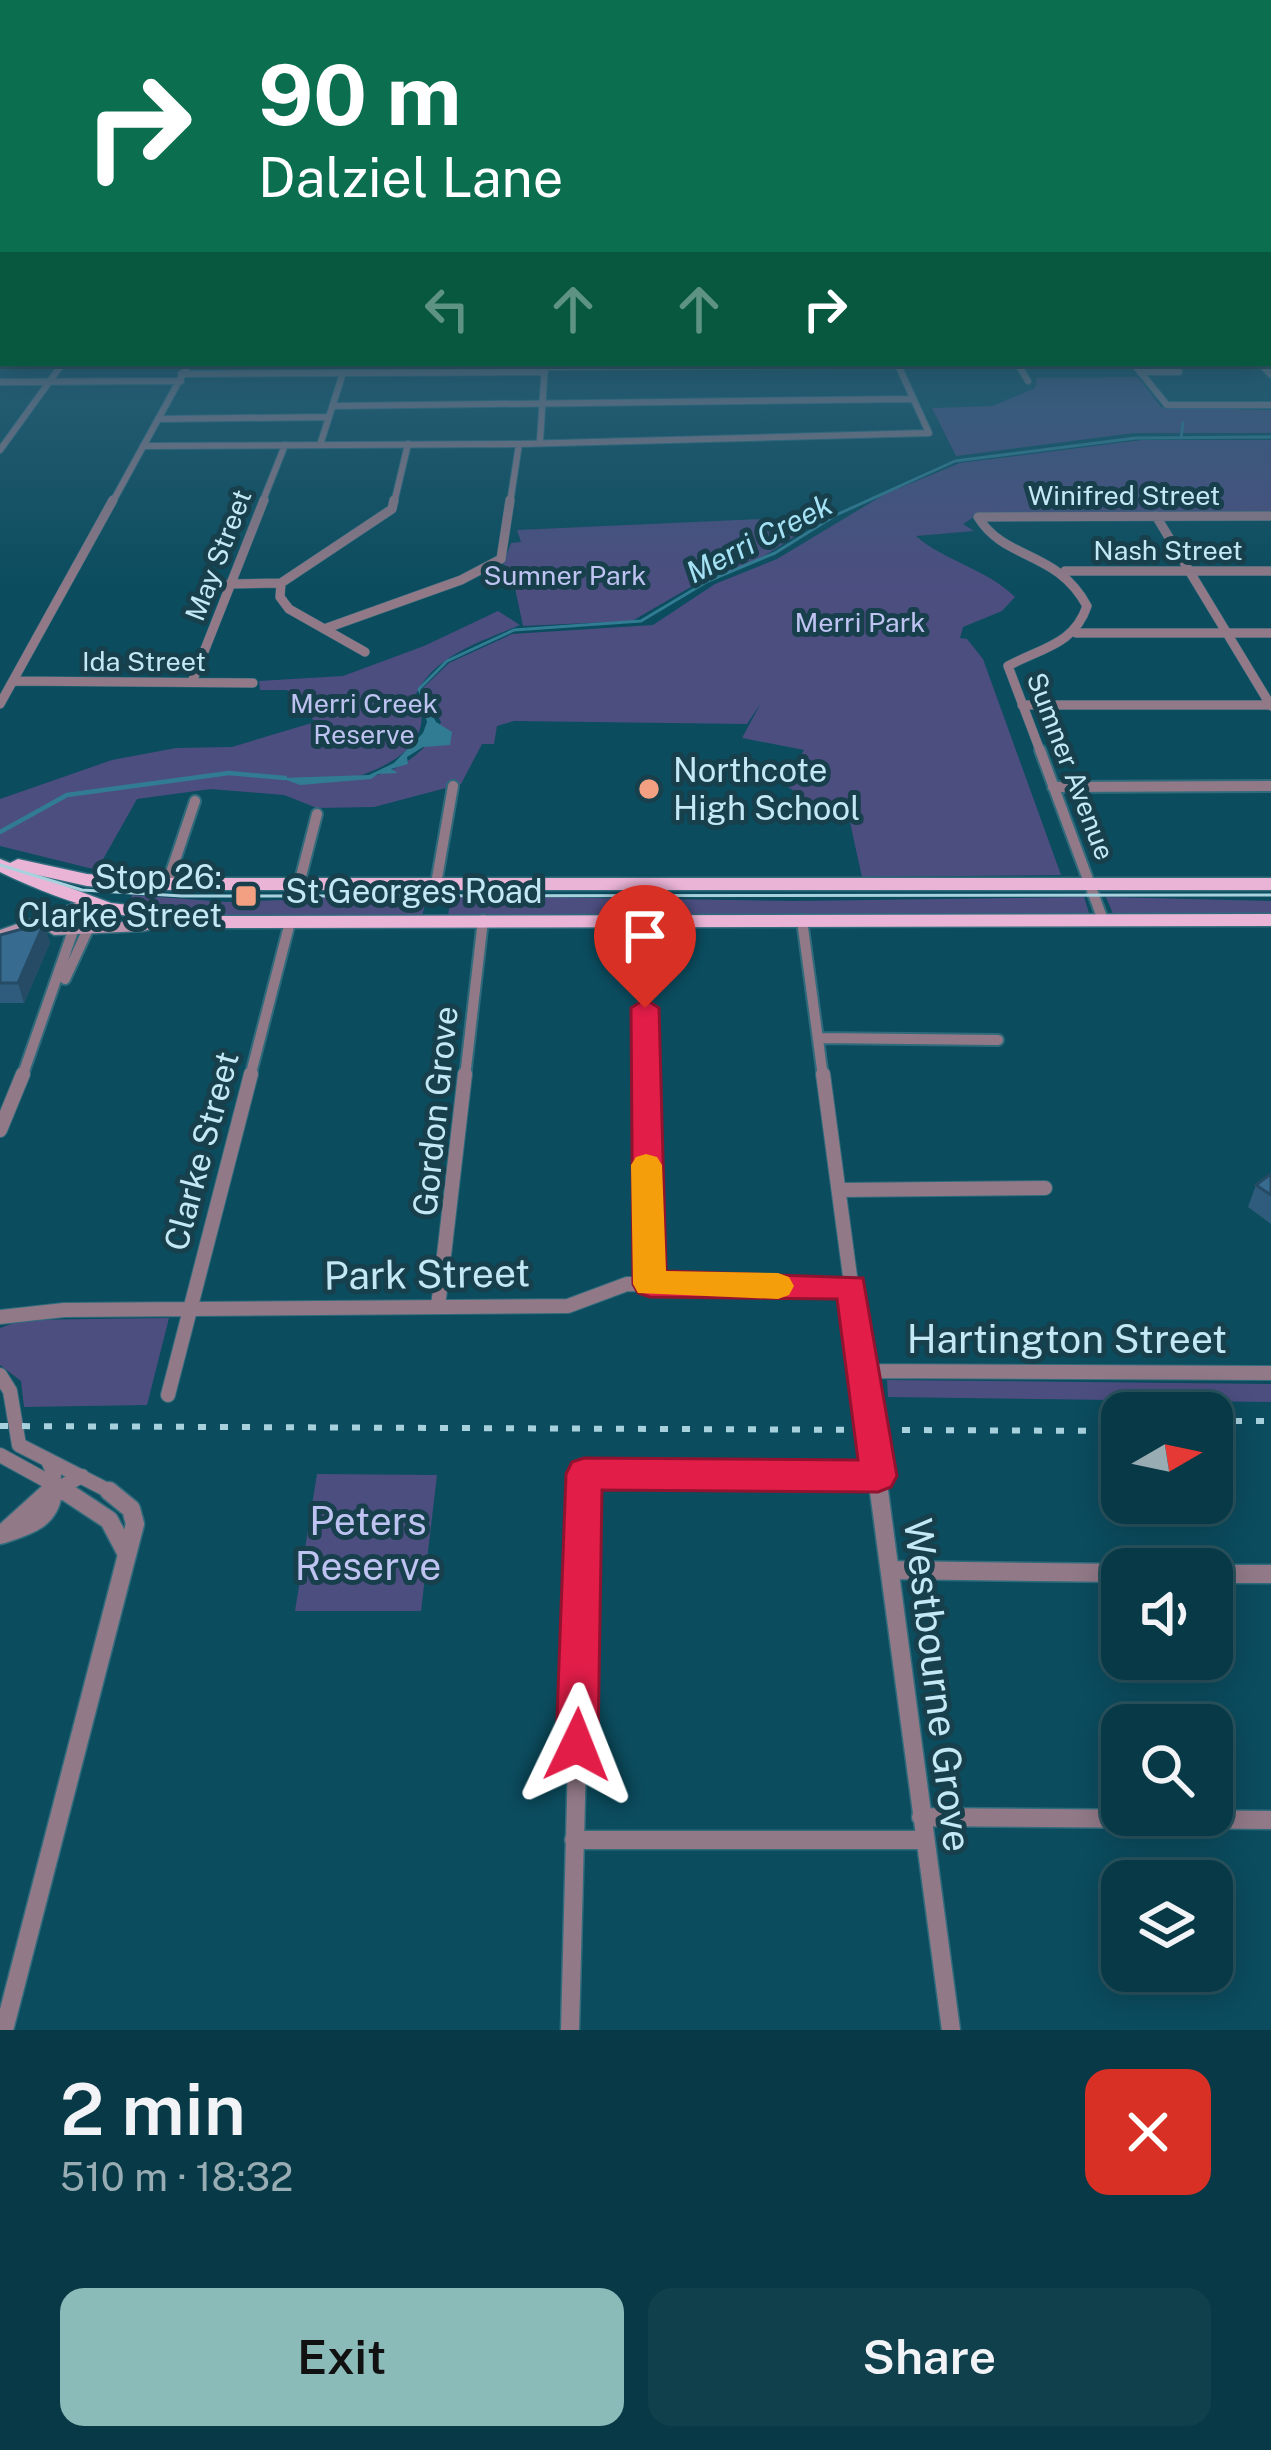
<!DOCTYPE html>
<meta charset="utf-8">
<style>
:root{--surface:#083946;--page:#11404d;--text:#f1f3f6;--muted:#98acb3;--line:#29535f;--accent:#8bbbb9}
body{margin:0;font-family:"Public Sans",sans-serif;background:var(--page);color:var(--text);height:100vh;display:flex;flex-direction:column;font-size:45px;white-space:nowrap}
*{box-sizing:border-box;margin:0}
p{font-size:39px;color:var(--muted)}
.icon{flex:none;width:66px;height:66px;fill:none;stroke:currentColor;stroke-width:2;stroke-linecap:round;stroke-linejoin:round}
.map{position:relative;height:2030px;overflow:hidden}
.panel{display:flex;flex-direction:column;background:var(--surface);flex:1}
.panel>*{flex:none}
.guide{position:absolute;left:0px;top:0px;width:1272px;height:366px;box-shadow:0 6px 30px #0003,0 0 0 3px var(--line);background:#0b6e4f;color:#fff;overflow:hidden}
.needle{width:78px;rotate:81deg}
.buttons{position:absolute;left:1101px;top:1392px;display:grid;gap:24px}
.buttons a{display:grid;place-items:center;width:132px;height:132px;border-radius:24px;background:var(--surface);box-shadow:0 6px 30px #0003,0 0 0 3px var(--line);font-size:60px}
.pin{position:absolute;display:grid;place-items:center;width:102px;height:102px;color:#fff;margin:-123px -51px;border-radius:50% 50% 50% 0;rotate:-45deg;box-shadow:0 0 12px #0007}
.pin .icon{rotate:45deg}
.me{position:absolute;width:132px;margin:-66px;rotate:2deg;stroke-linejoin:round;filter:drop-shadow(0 0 9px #0008)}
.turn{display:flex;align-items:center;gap:42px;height:252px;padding:0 60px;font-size:54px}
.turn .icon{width:156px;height:156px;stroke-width:2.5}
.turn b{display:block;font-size:84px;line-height:102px}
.lanes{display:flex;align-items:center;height:114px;padding:0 60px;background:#0003;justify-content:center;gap:60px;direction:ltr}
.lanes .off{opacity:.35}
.round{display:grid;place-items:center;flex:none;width:126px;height:126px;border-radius:24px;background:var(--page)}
.overview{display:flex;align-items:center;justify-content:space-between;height:204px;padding:0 60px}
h1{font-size:72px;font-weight:600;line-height:90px}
.cta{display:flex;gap:24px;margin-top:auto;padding:24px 60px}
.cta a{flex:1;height:138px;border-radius:24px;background:var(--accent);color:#111;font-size:48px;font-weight:600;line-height:138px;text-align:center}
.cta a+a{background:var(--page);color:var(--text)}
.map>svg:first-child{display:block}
</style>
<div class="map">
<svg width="1271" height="2030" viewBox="0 0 1271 2030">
<rect width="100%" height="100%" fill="#0b4c5e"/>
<path fill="#4c4e80" d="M 1138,377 L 1161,407 L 1271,410 L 1271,433 L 1134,433 L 956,456 L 932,408 L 993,406 L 1035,388 L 1037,378 Z
M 1142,440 L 1271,440 L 1271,514 L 980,513 L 963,524 L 974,531 L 916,536 C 946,562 987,569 1015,597 L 1002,611 L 963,627 L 960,638 L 967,639 L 983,659 L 1061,875 L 862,877 L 846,804 L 814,804 L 785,785 L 804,750 L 742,738 L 761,703 L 747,724 L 514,721 L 497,726 L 494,744 L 482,744 L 461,784 L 374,807 L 317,808 L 284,795 L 211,789 L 137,799 L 97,870 L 0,846 L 0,799 L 112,760 L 176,748 L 232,747 L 315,722 L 287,690 L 260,690 L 259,681 L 343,676 L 424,646 L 498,611 L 520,625 C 481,642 436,654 416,694 C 437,741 395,764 354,778 C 389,779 429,753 441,722 L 422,689 L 449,663 L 512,634 L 653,625 L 715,584 L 777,559 L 885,494 L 960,463 Z
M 761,519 L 796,536 L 751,564 L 703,580 L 632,621 L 523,626 L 511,569 L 503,564 L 511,543 L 521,542 L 517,530 Z
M 132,895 L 227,902 L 308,899 L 309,895 L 427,896 L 422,916 L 203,916 L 139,908 L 130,904 Z
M 451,896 L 795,901 L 1084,897 L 1090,916 L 448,916 Z
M 1106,897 L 1271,901 L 1271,916 L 1114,916 Z
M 169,1318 L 147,1405 L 24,1407 L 21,1381 L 0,1365 L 0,1328 L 22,1320 Z
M 887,1380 L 1271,1384 L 1271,1402 L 888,1397 Z
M 317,1474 L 437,1475 L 421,1611 L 295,1611 Z"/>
<path fill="#317c92" d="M 419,689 L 436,722 L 452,732 L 450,745 L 423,747 L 407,757 L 408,764 L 391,769 L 398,773 L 378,774 L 371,779 L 300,785 L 281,778 L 369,775 L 394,763 L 423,733 L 427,722 Z"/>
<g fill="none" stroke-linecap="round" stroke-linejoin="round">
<path stroke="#317c92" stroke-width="3" d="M 1181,438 L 1183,423
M 421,694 L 419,689 L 447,661 L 514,630 L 641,621 L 708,581 L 775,553 L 836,515 L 955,461 L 1136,438 L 1271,437"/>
<path stroke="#317c92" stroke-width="4.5" d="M 0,832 L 67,795 L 229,773 L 285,778"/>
<defs>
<path id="minor-far4" d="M 0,312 L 3,308
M 1017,363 L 1028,381
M 1133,363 L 1167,405 L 1271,405
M 1260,363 L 1271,375
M 1140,372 L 1179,372
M 181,374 L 545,372
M 0,382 L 181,381
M 333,406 L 913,399
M 158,419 L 329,417
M 540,441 L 545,364
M 320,445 L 343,373
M 143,446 L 519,444 L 929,433 L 898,365 L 545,367
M 0,450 L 63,363
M 112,503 L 189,363
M 262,503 L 285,445
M 394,503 L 408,444
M 510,503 L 519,444"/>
<path id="minor-far3" d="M 1156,516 L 1271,706
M 1065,571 L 1271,571
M 229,584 L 281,583
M 324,629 L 461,580 L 501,559 L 510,500
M 1076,633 L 1271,633
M 365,652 L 289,609 L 280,597 L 281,583 L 392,509 L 394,500
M 13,681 L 253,683
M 192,682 L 264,500
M 0,704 L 113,500
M 1022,705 L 1271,705
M 1041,753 L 1008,666 C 1041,648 1074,645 1087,606 C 1057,550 1005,561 978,517 L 1271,516"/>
<path id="minor-far2" d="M 1040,750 L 1103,920
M 1053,787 L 1271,786
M 167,884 L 195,801
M 299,884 L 317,814
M 436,884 L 453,786
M 643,920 L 646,1077
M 802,920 L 823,1077
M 65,979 L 89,927
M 819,1038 L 998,1040
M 22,1077 L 74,928
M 250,1077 L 290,922
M 465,1077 L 483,920"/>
<path id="minor-far1" d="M 646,1074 L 650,1284
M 823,1074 L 868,1411
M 0,1130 L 23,1074
M 840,1190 L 1045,1188
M 438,1307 L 465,1074
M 0,1317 L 64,1310 L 568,1306 L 627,1284 L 851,1287
M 863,1371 L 1271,1373
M 0,1375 L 10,1391 L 19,1445 L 115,1494
M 168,1395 L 251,1074
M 872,1438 L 879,1494
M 0,1455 L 71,1494
M 48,1461 L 54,1474 L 53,1494
M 47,1494 L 82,1476
M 584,1494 L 584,1474 L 878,1476"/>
<path id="minor" d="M 65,1491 L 109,1520 L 127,1554
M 879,1491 L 951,2030
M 7,1530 L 50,1491
M 0,1535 C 25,1527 51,1521 53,1491
M 890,1570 L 1122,1573
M 1212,1574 L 1271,1574
M 921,1817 L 1271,1820
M 574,1840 L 925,1840
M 4,2030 L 135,1524 L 131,1509 L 109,1491
M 570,2030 L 584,1491"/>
<path id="secondary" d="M 84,900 L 92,905 L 90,909 L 0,941 L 0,930 Z
M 172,914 L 180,919 L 178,923 L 143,931 L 54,935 L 46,930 L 54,925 L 143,921 Z"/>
<path id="trunk" d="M 0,859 L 10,863 L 18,859 L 87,874 L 138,878 L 1271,878 L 1271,890 L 138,890 L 87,886 L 33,874 L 111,903 L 224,916 L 1271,914 L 1271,926 L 224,928 C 140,923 76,909 0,872 Z"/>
</defs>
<use href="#minor-far4" stroke="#306b7c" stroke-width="8"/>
<use href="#minor-far3" stroke="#306b7c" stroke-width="10"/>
<use href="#minor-far2" stroke="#306b7c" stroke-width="14"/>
<use href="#minor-far1" stroke="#306b7c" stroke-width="16"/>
<use href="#minor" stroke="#306b7c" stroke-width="21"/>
<use href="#secondary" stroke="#306b7c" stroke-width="3"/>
<use href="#trunk" stroke="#306b7c" stroke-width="3"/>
<use href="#minor-far4" stroke="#917987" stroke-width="6"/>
<use href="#minor-far3" stroke="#917987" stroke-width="9"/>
<use href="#minor-far2" stroke="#917987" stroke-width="10"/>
<use href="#minor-far1" stroke="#917987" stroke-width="14"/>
<use href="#minor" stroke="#917987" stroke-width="18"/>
<use href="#secondary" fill="#bb95ac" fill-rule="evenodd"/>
<use href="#trunk" fill="#eab4d6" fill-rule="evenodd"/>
<path stroke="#a8d1de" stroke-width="3" d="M 0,865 L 82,890 L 182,896 L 1271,895"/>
<path stroke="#a8d1de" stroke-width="6" stroke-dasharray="8 14" stroke-linecap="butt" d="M 1212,1421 L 1271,1421
M 0,1426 L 1122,1431"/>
<defs>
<path id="minor-bridge" d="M 868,1411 L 872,1438"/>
</defs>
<use href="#minor-bridge" stroke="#306b7c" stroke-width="16" stroke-linecap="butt"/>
<use href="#minor-bridge" stroke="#917987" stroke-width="14"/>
</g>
<path fill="#2f5c7c" d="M 44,923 L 50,943 L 24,1003 L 0,1003 L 0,935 Z
M 1271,1174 L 1271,1224 L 1248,1207 L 1256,1185 Z"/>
<path fill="#264b65" d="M 44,923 L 50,943 L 24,1003 L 18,983 Z"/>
<path fill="#376b90" stroke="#264b65" stroke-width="3" d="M 44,923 L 18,983 L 0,983 L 0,935 Z
M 1271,1174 L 1271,1195 L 1256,1185 Z"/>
<linearGradient id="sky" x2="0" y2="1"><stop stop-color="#062a34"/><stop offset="0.52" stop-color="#2e6179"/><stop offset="1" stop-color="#2e6179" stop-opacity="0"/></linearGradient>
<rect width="1271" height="591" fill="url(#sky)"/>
<path fill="#e11d48" stroke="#92132f" stroke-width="3" d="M 645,999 L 659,1008 L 666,1271 L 863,1278 L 897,1476 L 891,1487 L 878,1492 L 602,1490 L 598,1745 L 592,1760 L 577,1766 L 562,1760 L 556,1745 L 566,1474 L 572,1462 L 584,1458 L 858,1460 L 837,1299 L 650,1297 L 638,1293 L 633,1284 L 631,1008 Z"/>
<path fill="#f59e0b" d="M 646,1154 L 657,1157 L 662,1165 L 666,1271 L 778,1273 L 789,1277 L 794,1286 L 789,1295 L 778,1299 L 638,1293 L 633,1284 L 631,1165 L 636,1157 Z"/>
<g fill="#f2a081" stroke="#17404c" stroke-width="4.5">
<circle cx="649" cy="789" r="12"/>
<rect x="234" y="884" width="24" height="24" rx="6"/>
</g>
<g text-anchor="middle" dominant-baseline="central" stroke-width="10" stroke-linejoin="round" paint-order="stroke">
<g font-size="27" fill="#c4e9f5" stroke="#17404c">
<text x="1124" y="495">Winifred Street</text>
<text x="1168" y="550">Nash Street</text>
<text transform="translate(218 555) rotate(-69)">May Street</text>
<text x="144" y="661">Ida Street</text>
<text transform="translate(1071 766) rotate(69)">Sumner Avenue</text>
</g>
<g font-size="27" fill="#bfc3f2" stroke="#17404c">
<text x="565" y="575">Sumner Park</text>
<text x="860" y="622">Merri Park</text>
<text x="364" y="703">Merri Creek<tspan x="364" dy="31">Reserve</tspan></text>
</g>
<g font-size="30" font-style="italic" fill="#a6e2f6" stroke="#17404c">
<text transform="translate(759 538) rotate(-27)">Merri Creek</text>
</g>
<g font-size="33" fill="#c4e9f5" stroke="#17404c" text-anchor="start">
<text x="673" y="770">Northcote<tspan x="673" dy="38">High School</tspan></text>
<text x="222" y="877" text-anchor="end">Stop 26:<tspan x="222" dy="38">Clarke Street</tspan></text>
</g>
<g font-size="33" fill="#c4e9f5" stroke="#17404c">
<text x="414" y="891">St Georges Road</text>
<text transform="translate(435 1111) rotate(-84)">Gordon Grove</text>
<text transform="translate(201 1151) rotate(-75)">Clarke Street</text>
</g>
<g font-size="39" fill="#c4e9f5" stroke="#17404c">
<text transform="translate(427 1274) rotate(-1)">Park Street</text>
<text x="1067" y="1339">Hartington Street</text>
<text transform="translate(938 1685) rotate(83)">Westbourne Grove</text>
</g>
<g font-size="39" fill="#bfc3f2" stroke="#17404c">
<text x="368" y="1521">Peters<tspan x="368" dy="45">Reserve</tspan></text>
</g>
</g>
</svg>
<div class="buttons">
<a><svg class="needle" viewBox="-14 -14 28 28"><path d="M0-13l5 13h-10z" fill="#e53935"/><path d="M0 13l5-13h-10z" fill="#98acb3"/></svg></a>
<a><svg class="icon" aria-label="sound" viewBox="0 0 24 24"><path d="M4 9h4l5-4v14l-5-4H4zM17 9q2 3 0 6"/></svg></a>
<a><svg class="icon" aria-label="search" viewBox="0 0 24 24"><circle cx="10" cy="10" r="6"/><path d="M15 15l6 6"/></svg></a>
<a><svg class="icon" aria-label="layers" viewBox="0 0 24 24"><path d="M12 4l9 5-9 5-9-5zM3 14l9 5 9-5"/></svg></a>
</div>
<div class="pin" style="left:645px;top:1008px;background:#d93025"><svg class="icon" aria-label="arrive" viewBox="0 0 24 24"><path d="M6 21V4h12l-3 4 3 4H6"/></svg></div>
<svg class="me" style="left:577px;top:1745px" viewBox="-20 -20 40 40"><path d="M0-17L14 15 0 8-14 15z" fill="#e11d48" stroke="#fff" stroke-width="4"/></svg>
<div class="guide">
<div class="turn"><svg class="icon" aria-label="right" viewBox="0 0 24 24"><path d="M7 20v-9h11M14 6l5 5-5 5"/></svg><div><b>90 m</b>Dalziel Lane</div></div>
<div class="lanes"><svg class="icon off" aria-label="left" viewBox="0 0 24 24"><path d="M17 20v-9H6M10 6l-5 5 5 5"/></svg><svg class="icon off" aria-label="ahead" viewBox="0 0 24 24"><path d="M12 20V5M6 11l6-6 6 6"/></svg><svg class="icon off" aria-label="ahead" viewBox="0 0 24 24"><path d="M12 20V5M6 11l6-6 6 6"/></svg><svg class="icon" aria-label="right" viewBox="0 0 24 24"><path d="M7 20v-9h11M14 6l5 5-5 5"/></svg></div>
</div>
</div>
<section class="panel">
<div class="overview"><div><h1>2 min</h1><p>510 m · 18:32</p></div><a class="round" style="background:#d93025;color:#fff"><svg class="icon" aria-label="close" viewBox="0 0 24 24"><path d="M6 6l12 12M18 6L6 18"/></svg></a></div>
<div class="cta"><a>Exit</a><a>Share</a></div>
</section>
